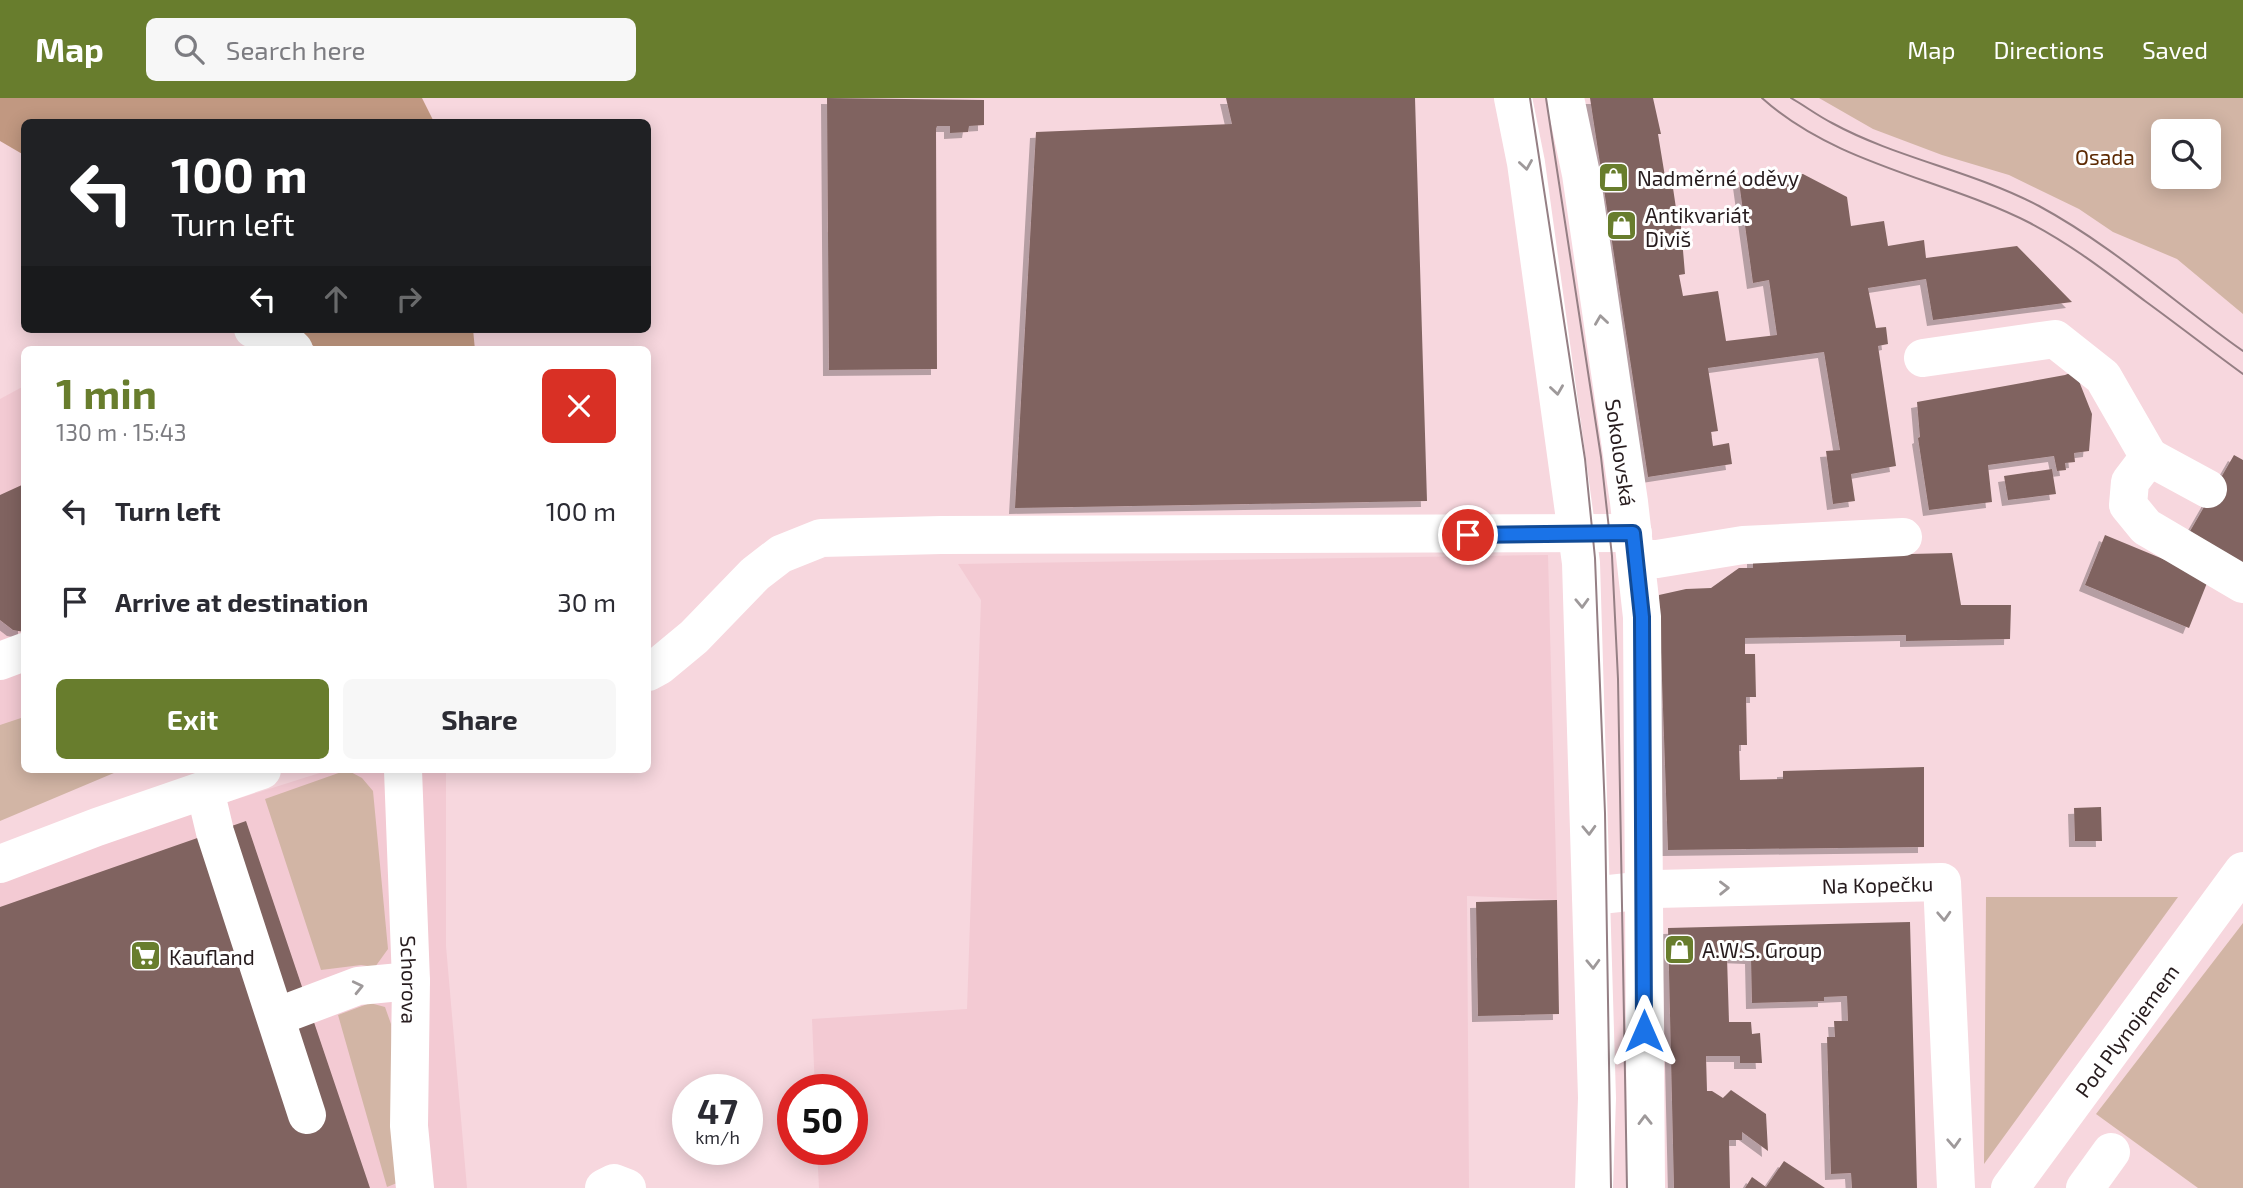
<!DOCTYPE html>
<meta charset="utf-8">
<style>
:root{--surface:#fff;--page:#f7f7f7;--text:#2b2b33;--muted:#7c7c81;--accent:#687d2d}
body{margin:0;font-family:"Exo 2",sans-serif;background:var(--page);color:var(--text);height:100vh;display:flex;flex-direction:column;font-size:26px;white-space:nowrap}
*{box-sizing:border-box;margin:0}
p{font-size:23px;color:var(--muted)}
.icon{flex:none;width:38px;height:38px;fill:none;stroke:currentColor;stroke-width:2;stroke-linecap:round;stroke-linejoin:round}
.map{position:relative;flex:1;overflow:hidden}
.side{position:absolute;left:21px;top:248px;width:630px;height:427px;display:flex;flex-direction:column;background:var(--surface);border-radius:10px;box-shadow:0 4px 18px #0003}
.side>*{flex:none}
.top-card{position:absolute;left:21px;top:21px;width:630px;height:214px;border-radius:10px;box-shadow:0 4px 18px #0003;background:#202124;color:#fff;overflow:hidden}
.tools{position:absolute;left:2151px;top:21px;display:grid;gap:14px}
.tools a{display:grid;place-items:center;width:70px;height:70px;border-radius:10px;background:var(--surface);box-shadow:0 4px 18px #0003;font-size:35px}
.speed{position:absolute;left:672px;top:976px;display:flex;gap:14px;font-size:35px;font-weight:700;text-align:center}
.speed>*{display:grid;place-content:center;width:91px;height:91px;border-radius:50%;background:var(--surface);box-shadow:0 4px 18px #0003;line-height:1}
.speed small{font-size:18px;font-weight:400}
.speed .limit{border:10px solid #d22;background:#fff;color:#111}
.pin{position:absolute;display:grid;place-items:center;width:60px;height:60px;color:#fff;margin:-30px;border:4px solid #fff;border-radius:50%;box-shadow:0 2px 7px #0007}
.me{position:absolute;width:77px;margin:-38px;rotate:0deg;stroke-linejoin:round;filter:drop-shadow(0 0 5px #0008)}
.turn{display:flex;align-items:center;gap:24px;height:147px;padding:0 35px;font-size:32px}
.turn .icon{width:91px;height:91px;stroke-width:2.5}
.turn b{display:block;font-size:49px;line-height:60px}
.lanes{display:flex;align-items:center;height:66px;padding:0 35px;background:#0003;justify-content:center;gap:35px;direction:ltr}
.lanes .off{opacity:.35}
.round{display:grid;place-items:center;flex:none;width:74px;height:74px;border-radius:10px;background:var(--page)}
.summary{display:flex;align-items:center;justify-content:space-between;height:119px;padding:0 35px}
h1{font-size:42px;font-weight:700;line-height:52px;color:var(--accent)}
.cta{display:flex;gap:14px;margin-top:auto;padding:14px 35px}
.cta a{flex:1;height:80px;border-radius:10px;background:var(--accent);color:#fff;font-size:28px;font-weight:700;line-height:80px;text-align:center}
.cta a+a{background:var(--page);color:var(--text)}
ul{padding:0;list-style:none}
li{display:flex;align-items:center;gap:21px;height:91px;padding:0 35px}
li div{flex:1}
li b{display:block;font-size:26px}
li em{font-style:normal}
header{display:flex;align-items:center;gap:42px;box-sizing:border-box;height:98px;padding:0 35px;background:var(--accent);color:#fff}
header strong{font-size:33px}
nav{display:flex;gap:38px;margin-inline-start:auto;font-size:24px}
.search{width:490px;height:63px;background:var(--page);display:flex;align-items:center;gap:18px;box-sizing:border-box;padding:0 24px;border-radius:10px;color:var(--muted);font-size:26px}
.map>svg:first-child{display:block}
</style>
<header>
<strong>Map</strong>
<div class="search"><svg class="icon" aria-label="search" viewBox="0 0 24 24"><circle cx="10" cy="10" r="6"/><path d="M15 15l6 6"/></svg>Search here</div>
<nav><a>Map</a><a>Directions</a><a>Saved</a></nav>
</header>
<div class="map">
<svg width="2243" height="1090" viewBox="0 0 2243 1090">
<defs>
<filter id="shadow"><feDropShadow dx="-6" dy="6" stdDeviation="0" flood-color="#0004"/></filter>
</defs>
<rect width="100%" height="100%" fill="#f7d7de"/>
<path fill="#f3cad3" d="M 24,288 L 24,620 L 0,628 L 0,301 Z
M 1548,457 L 1557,802 L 1467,798 L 1469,1090 L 819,1090 L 817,1052 L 852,1052 L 852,992 L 815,992 L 812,921 L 967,911 L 981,502 L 958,466 Z
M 329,672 L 446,672 L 446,848 L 467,1090 L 0,1090 L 0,776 Z"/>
<path fill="#d2b5a5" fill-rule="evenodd" d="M 1819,0 L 2243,0 L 2243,216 L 2177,161 L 2113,134 L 2079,111 L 2009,77 L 1942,57 L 1873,31 ZM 2163,33 L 2208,33 L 2208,79 L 2163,79 Z
M 24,619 L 24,672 L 121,672 L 0,723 L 0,627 Z
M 347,672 L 362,680 L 373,693 L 388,851 L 375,869 L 361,867 L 321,872 L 265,701 Z
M 1986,799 L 2178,799 L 1984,1066 Z
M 2243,825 L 2243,1090 L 2198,1090 L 2096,1016 Z
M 370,905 L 385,909 L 391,926 L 397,1085 L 387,1089 L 338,917 Z"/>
<path fill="#c19881" d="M 0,0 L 422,0 L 434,24 L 24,24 L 24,57 L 0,43 Z
M 298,231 L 473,231 L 475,252 L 317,252 Z"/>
<path fill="#806460" filter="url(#shadow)" d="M 827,0 L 984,2 L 984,27 L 969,28 L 968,34 L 950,35 L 950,28 L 937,28 L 936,31 L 937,271 L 829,272 Z
M 1226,0 L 1415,0 L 1427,403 L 1015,410 L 1036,34 L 1232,26 Z
M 1590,0 L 1653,0 L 1661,36 L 1658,36 L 1667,91 L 1673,90 L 1677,117 L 1680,117 L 1685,176 L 1679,177 L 1683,198 L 1718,193 L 1726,243 L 1777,237 L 1769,182 L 1753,185 L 1739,84 L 1803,76 L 1847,99 L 1851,128 L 1884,123 L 1888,148 L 1924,142 L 1926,160 L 2017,148 L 2072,204 L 1933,222 L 1926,181 L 1868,190 L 1876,230 L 1886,229 L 1888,246 L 1878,248 L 1896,368 L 1851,376 L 1855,403 L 1833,406 L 1826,353 L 1840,352 L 1824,254 L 1708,270 L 1718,333 L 1711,334 L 1713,348 L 1729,345 L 1732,366 L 1648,379 Z
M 2075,273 L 2092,316 L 2089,353 L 2074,355 L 2075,364 L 2065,365 L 2066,372 L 2057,373 L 2054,358 L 1988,367 L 1992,404 L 1929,412 L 1918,340 L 1920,339 L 1917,304 L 2065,277 Z
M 2234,357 L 2243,362 L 2243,466 L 2189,435 Z
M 2052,371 L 2056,396 L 2008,402 L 2004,378 Z
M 24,386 L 24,534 L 13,532 L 0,522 L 0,397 Z
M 2105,437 L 2209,480 L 2189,530 L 2085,487 Z
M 1952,455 L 1961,507 L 2011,507 L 2010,541 L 1906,543 L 1906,537 L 1745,540 L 1745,556 L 1755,556 L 1756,599 L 1746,599 L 1747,647 L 1739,647 L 1740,682 L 1783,681 L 1783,673 L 1924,669 L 1924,749 L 1668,752 L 1659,497 L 1686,491 L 1711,490 L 1739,470 L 1753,470 L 1753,460 Z
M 2101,709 L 2102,743 L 2075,743 L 2074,710 Z
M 246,723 L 370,1090 L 0,1090 L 0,809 Z
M 1557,802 L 1559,916 L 1478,918 L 1476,804 Z
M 1910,824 L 1917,1090 L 1852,1090 L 1851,1075 L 1831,1076 L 1827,939 L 1835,939 L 1834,923 L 1848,923 L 1847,898 L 1824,899 L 1824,903 L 1752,905 L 1751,860 L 1727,859 L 1729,924 L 1751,924 L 1752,936 L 1760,935 L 1762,965 L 1740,965 L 1740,958 L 1706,958 L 1707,993 L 1712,993 L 1723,1000 L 1731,992 L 1766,1016 L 1768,1053 L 1742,1034 L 1742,1042 L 1729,1042 L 1730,1090 L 1674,1090 L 1668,830 Z
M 1784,1063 L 1825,1090 L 1745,1090 L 1752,1079 L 1766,1089 Z"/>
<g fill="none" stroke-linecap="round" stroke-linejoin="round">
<g stroke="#fff" stroke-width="38">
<path d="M 253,231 L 283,241 L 294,252"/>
<path d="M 1923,260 L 2055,241 L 2103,279 L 2149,359"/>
<path d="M 2208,391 L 2149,359 L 2130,384 L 2128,407 L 2146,429 L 2243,486"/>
<path d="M 1636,461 L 1657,461 L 1743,447 L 1903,439"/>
<path d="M 0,563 L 24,554"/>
<path d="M 648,574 L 659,568 L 694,539 L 755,476 L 781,456 L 821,440 L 941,437 L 1633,435"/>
<path id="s1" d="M 403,672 L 411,883 L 409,1028 L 415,1090"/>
<path d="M 205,692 L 215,734 L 307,1017"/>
<path d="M 0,766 L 97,729 L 262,672"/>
<path id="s2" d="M 1591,798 L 1656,791 L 1942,784 L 1956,1090"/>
<path d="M 276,919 L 358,888 L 411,883"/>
<path d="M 604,1090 L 614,1085 L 627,1090"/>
<path d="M 2085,1090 L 2111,1054"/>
</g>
<g stroke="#fff" stroke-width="38">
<path d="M 1513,0 L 1526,65 L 1581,465 L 1597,1000 L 1594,1090"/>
<path id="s3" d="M 1565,0 L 1581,76 L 1629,404 L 1642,519 L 1646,1090"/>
<path id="s4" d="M 2010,1090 L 2243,773"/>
</g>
<path stroke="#957f84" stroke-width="2" d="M 1530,0 L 1585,361 L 1595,460 L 1605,715 L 1611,1090
M 1546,0 L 1601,359 L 1612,458 L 1618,581 L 1627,1090
M 1762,0 C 1836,67 1944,81 2030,125 C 2072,147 2108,175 2145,203 C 2178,227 2210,252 2243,276
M 1791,0 C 1805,8 1818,18 1832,25 C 1896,60 1973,73 2039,108 C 2113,148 2175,205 2243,253"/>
</g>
<defs><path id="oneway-chevron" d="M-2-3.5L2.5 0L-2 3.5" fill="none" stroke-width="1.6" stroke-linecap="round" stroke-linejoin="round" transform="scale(1.75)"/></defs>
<g stroke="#9e999a">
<use href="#oneway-chevron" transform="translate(1526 67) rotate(81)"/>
<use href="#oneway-chevron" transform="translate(1601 222) rotate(-98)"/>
<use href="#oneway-chevron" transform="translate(1557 292) rotate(82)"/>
<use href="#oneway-chevron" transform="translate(1582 505) rotate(88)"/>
<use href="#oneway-chevron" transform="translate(1589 732) rotate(88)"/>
<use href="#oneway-chevron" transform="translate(1724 790) rotate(-1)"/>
<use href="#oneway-chevron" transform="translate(1944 818) rotate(87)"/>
<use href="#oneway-chevron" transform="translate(1593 866) rotate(88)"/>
<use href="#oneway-chevron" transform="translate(358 889) rotate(-13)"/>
<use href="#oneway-chevron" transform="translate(1645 1022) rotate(-91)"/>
<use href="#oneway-chevron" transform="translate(1954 1045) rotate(87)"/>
</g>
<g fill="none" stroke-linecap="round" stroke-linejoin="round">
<defs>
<path id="route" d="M 1468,437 L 1633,435 L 1642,519 L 1644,933"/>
</defs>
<use href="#route" stroke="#114b97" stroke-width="18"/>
<use href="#route" stroke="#1a73e8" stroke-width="12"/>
</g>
<defs>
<symbol id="shop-square" viewBox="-11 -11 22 22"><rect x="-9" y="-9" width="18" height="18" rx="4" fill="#687d2d" stroke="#fff"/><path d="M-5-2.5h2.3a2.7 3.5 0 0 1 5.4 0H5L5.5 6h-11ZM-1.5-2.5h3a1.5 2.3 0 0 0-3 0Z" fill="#fff"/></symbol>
<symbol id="supermarket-square" viewBox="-11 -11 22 22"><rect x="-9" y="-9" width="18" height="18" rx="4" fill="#687d2d" stroke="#fff"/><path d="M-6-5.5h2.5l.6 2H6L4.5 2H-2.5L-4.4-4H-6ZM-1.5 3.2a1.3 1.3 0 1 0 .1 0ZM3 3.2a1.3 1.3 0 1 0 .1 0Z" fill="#fff"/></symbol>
</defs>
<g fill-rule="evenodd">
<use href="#shop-square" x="1596" y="62" width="35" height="35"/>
<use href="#shop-square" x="1604" y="110" width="35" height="35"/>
<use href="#shop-square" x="1662" y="834" width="35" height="35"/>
<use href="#supermarket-square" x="128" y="840" width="35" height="35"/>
</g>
<g text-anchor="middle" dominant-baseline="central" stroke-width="6" stroke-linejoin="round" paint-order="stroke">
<g font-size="21" fill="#5d2a03" stroke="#fff">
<text x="2105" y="58">Osada</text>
</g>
<g font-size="21" fill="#271c1e" stroke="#fff" text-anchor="start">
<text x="1637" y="79">Nadměrné oděvy</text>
<text x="1645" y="116">Antikvariát<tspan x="1645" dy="24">Diviš</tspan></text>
<text x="1702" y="851">A.W.S. Group</text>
<text x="169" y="858">Kaufland</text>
</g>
<g font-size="21" fill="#271c1e" stroke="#fff">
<text stroke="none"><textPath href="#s3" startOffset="359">Sokolovská</textPath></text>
<text stroke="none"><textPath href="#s2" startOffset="287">Na Kopečku</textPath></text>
<text stroke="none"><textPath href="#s1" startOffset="210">Schorova</textPath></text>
<text stroke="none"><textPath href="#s4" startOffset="196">Pod Plynojemem</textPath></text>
</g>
</g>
</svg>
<div class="tools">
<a><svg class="icon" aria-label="search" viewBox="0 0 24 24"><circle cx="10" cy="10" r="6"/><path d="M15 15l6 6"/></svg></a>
</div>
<div class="speed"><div>47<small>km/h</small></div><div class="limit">50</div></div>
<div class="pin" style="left:1468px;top:437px;background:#d93025"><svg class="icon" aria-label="arrive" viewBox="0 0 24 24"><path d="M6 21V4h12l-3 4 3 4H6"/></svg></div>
<svg class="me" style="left:1644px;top:933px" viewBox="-20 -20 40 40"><path d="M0-17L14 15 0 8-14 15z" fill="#1a73e8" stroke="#fff" stroke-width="4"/></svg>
<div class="top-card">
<div class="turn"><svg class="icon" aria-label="left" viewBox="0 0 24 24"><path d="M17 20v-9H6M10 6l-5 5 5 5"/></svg><div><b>100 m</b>Turn left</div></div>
<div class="lanes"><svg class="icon" aria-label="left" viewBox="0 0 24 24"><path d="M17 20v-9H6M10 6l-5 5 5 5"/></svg><svg class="icon off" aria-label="ahead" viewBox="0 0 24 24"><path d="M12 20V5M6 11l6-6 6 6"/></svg><svg class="icon off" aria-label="right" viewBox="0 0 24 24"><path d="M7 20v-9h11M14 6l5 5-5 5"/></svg></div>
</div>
<section class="side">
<div class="summary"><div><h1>1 min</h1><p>130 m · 15:43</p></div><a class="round" style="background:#d93025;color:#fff"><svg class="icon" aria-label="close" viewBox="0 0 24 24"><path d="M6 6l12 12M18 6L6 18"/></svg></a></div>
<ul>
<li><svg class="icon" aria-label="left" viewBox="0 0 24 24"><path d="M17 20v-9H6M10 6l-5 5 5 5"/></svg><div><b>Turn left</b></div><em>100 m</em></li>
<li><svg class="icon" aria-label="arrive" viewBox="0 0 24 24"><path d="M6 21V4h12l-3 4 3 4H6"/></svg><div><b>Arrive at destination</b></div><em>30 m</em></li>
</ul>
<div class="cta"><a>Exit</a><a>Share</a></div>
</section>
</div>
